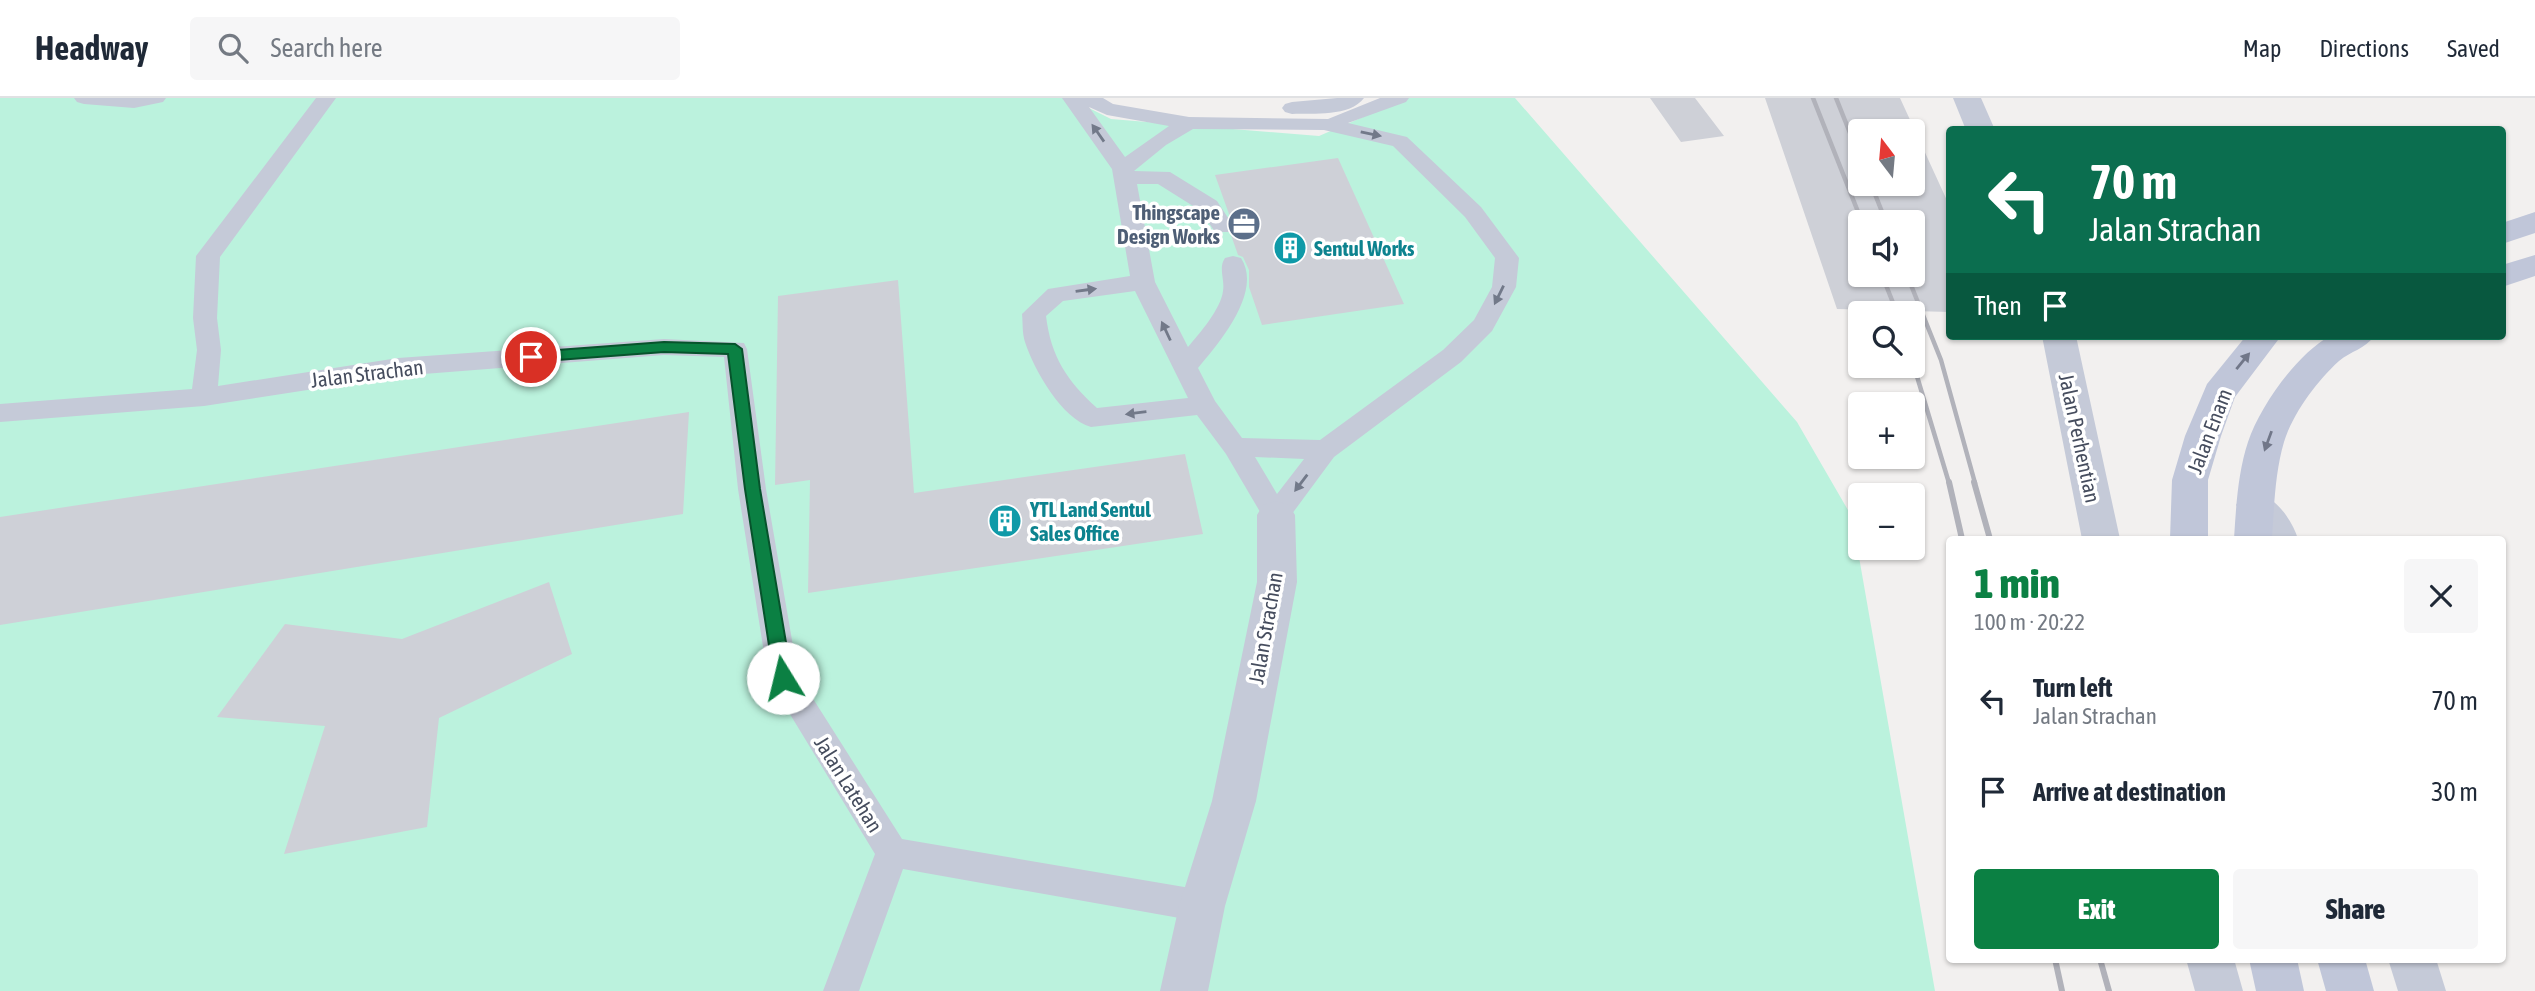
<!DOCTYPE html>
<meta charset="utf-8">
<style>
:root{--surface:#fff;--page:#f6f6f7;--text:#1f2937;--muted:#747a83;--line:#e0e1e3;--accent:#0b8043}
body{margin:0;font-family:"Asap Condensed",sans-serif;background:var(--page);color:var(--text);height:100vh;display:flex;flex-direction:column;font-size:26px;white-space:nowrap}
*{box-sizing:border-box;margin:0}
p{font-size:23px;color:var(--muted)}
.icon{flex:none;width:38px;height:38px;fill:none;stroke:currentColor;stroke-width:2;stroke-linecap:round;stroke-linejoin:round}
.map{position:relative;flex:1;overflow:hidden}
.drawer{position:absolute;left:1946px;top:438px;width:560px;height:427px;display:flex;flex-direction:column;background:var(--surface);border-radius:7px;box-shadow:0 2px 5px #0004}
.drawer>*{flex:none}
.top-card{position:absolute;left:1946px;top:28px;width:560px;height:214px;border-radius:7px;box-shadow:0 2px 5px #0004;background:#0b6e4f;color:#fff;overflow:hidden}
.needle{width:46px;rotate:344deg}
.controls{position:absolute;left:1848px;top:21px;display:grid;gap:14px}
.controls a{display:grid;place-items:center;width:77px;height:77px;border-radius:7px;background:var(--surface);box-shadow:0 2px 5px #0004;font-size:35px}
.pin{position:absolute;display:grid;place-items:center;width:60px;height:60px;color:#fff;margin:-30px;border:4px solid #fff;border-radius:50%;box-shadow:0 2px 7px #0007}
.me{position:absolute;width:77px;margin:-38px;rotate:351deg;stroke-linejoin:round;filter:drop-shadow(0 0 5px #0008)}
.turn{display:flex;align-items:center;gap:24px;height:147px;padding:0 28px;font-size:32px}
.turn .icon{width:91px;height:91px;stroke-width:2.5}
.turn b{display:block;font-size:49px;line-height:60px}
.then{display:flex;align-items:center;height:66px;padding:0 28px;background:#0003;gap:14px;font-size:26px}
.round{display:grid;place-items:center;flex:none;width:74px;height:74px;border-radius:7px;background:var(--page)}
.summary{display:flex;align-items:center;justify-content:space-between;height:119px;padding:0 28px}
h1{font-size:42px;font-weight:800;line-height:52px;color:var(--accent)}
.action{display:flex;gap:14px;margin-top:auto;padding:14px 28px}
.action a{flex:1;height:80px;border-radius:7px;background:var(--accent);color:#fff;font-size:28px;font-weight:800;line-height:80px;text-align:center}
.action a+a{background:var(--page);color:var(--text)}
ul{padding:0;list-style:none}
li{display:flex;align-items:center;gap:21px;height:91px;padding:0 28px}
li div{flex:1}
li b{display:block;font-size:26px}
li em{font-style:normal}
header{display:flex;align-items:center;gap:42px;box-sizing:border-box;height:98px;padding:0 35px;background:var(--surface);border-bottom:2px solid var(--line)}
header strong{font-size:33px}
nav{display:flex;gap:38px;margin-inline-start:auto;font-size:24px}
.search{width:490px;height:63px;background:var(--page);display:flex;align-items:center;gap:18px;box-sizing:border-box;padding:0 24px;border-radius:7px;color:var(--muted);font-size:26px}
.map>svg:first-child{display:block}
</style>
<header>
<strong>Headway</strong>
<div class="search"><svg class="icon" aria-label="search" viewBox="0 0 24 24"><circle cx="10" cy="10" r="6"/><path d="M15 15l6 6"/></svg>Search here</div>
<nav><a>Map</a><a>Directions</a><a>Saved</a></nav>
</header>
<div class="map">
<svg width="2535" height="893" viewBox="0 0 2535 893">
<rect width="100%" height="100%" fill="#f2f0ef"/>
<path fill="#bbf2dd" d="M 0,0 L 1069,0 L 1111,21 L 1319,38 L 1407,0 L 1515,0 L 1797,324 L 1852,419 L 1935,893 L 0,893 Z"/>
<path fill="#ced0d7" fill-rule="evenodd" d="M 1650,0 L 1695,0 L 1724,38 L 1681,44 Z
M 1765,0 L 1900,0 L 1950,109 L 1950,214 L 1837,211 ZM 1860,33 L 1913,33 L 1913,86 L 1860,86 ZM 1860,124 L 1913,124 L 1913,177 L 1860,177 Z
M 1338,60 L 1404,206 L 1262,227 L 1249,189 L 1249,172 L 1243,159 L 1238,157 L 1231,137 L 1236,128 L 1229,116 L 1215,77 Z
M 898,182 L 914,395 L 1185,356 L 1203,436 L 808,495 L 810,382 L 775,387 L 778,198 Z
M 689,314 L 683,416 L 0,527 L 0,419 Z
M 549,484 L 572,556 L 439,620 L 427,729 L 284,756 L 325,628 L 217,619 L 285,526 L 402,541 Z"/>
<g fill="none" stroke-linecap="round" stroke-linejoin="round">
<path fill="#c5cad8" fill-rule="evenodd" d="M 74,0 L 166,0 L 163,4 L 134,10 L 84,6 L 77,4 Z
M 316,0 L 336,0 L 220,159 L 217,220 L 221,252 L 218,288 L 398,260 L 664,241 L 744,245 L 747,251 L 766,391 L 798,577 L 902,741 L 1202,792 L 1214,797 L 1219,808 L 1214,819 L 1202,824 L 903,771 L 859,893 L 823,893 L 875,756 L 768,580 L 738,391 L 724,259 L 664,257 L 398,278 L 204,308 L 0,324 L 0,306 L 192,291 L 197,252 L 193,220 L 196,158 Z
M 1062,0 L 1103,0 L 1113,6 L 1189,19 L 1328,21 L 1380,0 L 1409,0 L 1406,4 L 1348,25 L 1407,39 L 1481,109 L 1519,160 L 1516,189 L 1492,233 L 1461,264 L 1334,359 L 1286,424 L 1276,427 L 1266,424 L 1226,356 L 1197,317 L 1091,329 C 1062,321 1034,272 1025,244 C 1022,235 1023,225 1022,216 L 1048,191 L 1130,178 L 1112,71 ZM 1089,9 L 1107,17 L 1169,28 L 1125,59 ZM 1193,31 L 1324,32 L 1393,48 L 1465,119 L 1495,160 L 1492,189 L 1474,222 L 1443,252 L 1320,342 L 1242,340 L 1215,303 L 1198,270 C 1219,245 1263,194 1241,160 L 1233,158 L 1225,160 C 1218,170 1225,181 1223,193 C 1221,211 1199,236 1188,249 L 1155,184 L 1137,86 L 1158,86 L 1201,113 L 1215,134 L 1231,134 L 1234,129 L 1217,103 L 1170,74 L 1134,73 L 1166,47 ZM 1135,193 L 1188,300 L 1097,310 C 1067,283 1051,259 1046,218 L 1063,203 ZM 1255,359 L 1304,361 L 1277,396 Z
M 1337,0 L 1364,0 C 1350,19 1313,15 1292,16 L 1285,14 L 1282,10 L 1285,6 L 1292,4 Z"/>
<path fill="#c5cad8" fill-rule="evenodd" d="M 1953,0 L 1981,0 L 1995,32 L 1966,32 Z
M 2042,238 L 2076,238 L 2120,441 L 2082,441 Z
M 1276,403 L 1289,407 L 1295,417 L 1297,484 L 1256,703 L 1225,808 L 1208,893 L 1160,893 L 1179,808 L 1212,703 L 1257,484 L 1257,417 L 1263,407 Z"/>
<path fill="#c5cad8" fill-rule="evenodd" d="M 2255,393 C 2275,399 2292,421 2298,441 L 2260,441 L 2236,407 L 2242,397 Z
M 2186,861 L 2234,861 L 2243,893 L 2195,893 Z
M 2388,861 L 2436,861 L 2446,893 L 2398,893 Z"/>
<path fill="#c0c6d9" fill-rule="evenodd" d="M 2535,114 L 2535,135 L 2502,146 L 2502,125 Z
M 2535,157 L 2535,178 L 2502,189 L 2502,167 Z
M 2246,238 L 2281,238 L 2235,299 L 2221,338 L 2208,382 L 2208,441 L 2170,441 L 2172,382 L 2185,338 L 2207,286 Z
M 2330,238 L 2374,238 C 2365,251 2351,253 2339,263 C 2317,283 2293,315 2284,344 C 2275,374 2274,410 2272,441 L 2234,441 C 2236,409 2238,374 2248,344 C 2260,308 2297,256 2330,238 Z
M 2249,861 L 2297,861 L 2304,893 L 2256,893 Z
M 2317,861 L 2365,861 L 2374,893 L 2326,893 Z"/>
<path stroke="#b1b2ba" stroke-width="4.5" d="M 1813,0 L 1862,124
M 1836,0 L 1860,60
M 1871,86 L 1886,124
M 1882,177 L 1897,215
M 1907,177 L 1941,262 L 1975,385
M 1913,265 L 1949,385"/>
<path stroke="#b1b2ba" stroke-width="6" d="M 1949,384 L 1962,441
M 1974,384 L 1990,441
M 2055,861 L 2062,893
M 2100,861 L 2109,893"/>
</g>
<defs><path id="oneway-solid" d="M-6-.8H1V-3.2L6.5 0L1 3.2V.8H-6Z" transform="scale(1.75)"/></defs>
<g fill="#727989">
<use href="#oneway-solid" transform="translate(1098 35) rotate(-125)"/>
<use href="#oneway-solid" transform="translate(1371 36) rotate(12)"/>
<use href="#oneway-solid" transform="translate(1086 192) rotate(-8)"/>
<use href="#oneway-solid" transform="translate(1499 197) rotate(116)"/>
<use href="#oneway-solid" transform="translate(1166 233) rotate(-115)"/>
<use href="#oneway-solid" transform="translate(1136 315) rotate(173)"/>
<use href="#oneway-solid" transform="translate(1301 385) rotate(127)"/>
</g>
<g fill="#717789">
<use href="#oneway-solid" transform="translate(2243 263) rotate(-51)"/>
<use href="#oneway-solid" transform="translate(2268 343) rotate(110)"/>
</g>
<path fill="#0b8043" stroke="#07532c" stroke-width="2" d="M 664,244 L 735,246 L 742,251 L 760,391 L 792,580 L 789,585 L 777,585 L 774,580 L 745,391 L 728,256 L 664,254 L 531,264 L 524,259 L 531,254 Z"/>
<defs>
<symbol id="office-disc" viewBox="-11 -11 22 22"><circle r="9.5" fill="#5c6f8a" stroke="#fff"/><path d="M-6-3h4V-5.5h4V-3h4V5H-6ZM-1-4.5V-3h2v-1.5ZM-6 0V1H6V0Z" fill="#fff"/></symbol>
<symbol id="building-disc" viewBox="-11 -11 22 22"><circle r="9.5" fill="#0f9aa8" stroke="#fff"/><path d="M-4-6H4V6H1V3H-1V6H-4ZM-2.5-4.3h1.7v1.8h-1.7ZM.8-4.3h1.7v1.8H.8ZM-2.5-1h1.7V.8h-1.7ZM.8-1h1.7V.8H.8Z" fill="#fff"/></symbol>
</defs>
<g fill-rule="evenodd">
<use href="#office-disc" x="1225" y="107" width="38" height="38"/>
<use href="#building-disc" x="1271" y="131" width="38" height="38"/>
<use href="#building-disc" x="986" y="404" width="38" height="38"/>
</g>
<g text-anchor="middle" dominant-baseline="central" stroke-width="7" stroke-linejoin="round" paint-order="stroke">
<g font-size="21" font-weight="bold" fill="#4e5e75" stroke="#fff" text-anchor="end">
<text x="1220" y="114">Thingscape<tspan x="1220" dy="24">Design Works</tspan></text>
</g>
<g font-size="21" font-weight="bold" fill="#0d838f" stroke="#fff" text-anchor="start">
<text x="1314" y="150">Sentul Works</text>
<text x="1030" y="411">YTL Land Sentul<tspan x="1030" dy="24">Sales Office</tspan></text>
</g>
<g font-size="21" fill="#464d5e" stroke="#fff">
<text transform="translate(367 275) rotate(-7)">Jalan Strachan</text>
<text transform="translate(2209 333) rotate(-69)">Jalan Enam</text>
<text transform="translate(2080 340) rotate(78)">Jalan Perhentian</text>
<text transform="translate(1265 530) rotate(-80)">Jalan Strachan</text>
<text transform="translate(849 686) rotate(58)">Jalan Latehan</text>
</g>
</g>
</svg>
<div class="controls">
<a><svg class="needle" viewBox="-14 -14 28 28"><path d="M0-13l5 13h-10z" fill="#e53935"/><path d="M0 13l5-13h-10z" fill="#747a83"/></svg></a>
<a><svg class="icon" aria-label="sound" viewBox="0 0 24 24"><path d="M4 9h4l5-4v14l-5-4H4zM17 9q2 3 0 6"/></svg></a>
<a><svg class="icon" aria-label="search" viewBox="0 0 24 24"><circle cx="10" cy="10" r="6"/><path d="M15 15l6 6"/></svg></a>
<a>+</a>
<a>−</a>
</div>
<div class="pin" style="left:531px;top:259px;background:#d93025"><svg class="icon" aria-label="arrive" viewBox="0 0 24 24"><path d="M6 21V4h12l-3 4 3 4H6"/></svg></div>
<svg class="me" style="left:783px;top:580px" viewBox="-20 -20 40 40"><circle r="19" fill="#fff"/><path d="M0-13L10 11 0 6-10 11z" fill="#0b8043"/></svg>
<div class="top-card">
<div class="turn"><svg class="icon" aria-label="left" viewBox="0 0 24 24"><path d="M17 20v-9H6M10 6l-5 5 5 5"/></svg><div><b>70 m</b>Jalan Strachan</div></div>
<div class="then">Then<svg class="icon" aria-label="arrive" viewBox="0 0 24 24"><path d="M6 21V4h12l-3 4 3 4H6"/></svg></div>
</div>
<section class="drawer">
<div class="summary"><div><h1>1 min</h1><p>100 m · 20:22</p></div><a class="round"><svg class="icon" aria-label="close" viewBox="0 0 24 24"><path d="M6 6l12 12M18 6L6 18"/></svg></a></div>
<ul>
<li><svg class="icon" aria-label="left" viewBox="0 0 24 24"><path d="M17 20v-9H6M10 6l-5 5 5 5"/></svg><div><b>Turn left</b><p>Jalan Strachan</p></div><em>70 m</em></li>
<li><svg class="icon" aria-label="arrive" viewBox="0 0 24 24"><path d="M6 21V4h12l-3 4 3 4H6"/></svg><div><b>Arrive at destination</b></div><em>30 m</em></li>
</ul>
<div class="action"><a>Exit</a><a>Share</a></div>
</section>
</div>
